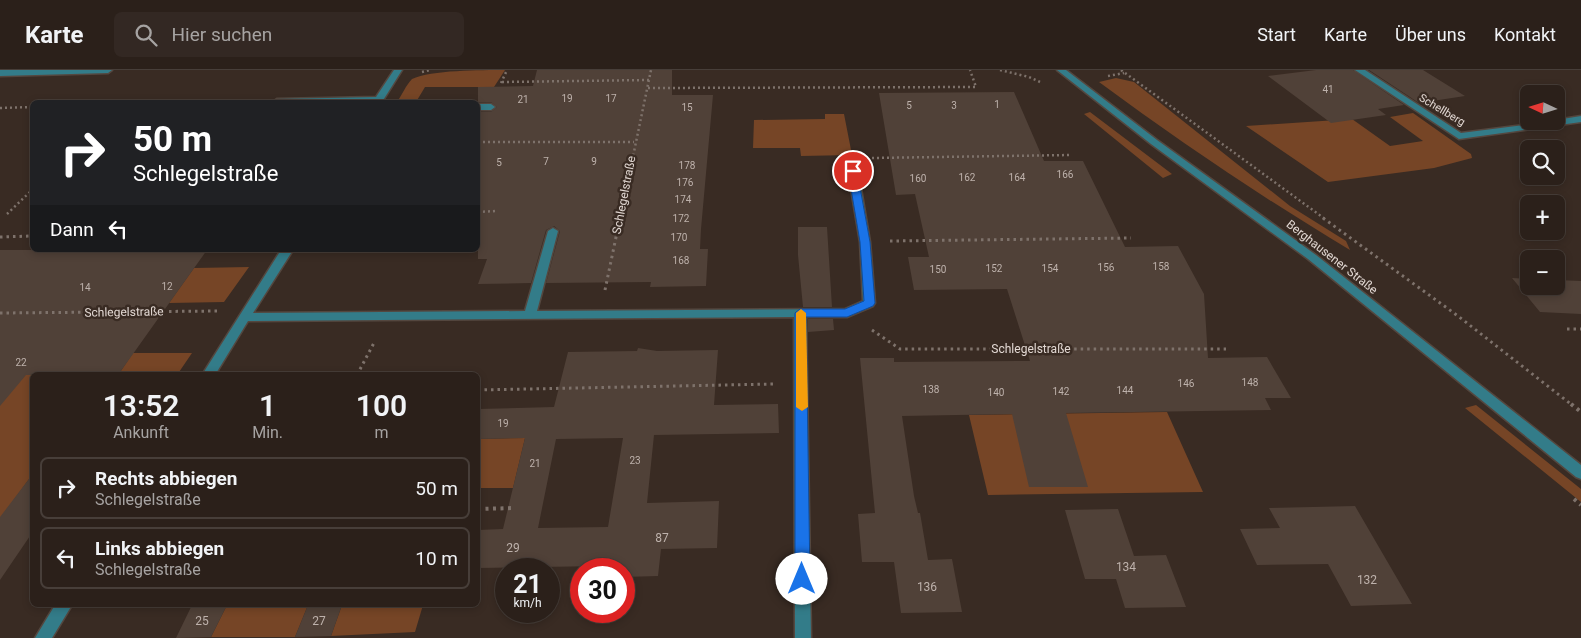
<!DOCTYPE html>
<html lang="de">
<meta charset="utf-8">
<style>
:root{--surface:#2b201a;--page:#332823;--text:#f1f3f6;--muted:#a6a3a2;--line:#473e39}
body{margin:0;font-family:Roboto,sans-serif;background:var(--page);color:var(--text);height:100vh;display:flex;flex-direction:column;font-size:19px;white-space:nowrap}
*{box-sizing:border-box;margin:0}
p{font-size:16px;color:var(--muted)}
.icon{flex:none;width:28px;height:28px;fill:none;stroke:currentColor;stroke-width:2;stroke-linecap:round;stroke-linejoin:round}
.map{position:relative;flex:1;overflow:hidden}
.sheet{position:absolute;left:30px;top:302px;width:450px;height:235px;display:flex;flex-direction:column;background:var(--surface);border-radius:8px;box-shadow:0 2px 8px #0003,0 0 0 1px var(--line)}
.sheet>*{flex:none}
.hud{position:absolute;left:30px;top:30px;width:450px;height:152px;border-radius:8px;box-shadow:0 2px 8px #0003,0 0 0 1px var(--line);background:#202124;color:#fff;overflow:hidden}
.needle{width:32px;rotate:274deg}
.tools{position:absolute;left:1520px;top:15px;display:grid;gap:10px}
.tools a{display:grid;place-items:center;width:45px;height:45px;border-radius:8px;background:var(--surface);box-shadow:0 2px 8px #0003,0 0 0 1px var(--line);font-size:25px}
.speed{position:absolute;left:495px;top:488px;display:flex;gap:10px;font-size:25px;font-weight:700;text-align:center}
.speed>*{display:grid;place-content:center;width:65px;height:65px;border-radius:50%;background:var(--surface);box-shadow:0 2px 8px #0003,0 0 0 1px var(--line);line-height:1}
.speed small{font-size:12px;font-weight:400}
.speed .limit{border:8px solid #d22;background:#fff;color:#111}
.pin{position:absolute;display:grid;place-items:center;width:42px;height:42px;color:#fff;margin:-21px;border:2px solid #fff;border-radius:50%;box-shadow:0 1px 5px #0007}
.me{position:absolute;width:55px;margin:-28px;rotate:0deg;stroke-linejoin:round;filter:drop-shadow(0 0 4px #0008)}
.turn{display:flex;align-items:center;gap:18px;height:105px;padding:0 20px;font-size:22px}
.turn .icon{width:65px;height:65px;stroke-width:2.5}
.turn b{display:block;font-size:35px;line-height:42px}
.then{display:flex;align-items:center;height:48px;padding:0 20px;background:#0003;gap:10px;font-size:19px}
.eta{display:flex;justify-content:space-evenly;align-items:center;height:85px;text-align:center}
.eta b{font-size:30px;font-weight:600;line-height:35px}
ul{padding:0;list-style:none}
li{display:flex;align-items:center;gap:15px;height:62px;margin:0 10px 8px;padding:0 10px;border:2px solid var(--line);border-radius:8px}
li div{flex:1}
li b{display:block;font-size:19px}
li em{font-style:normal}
header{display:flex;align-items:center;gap:30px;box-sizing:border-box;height:70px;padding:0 25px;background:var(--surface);border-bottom:1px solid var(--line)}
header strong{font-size:24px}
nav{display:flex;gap:28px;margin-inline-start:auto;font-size:18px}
.search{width:350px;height:45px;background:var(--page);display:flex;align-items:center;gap:12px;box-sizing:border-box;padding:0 18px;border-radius:8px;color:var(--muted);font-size:19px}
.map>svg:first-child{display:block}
</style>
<header>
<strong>Karte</strong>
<div class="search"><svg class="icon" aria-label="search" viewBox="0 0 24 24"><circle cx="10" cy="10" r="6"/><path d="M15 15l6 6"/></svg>Hier suchen</div>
<nav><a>Start</a><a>Karte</a><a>Über uns</a><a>Kontakt</a></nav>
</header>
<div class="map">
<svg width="1581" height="568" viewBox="0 0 1581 568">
<rect width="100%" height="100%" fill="#392b23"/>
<path fill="#764526" d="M 505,0 L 494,17 L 425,17 L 416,32 L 397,32 C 402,25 406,15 412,9 C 431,0 481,0 505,0 Z
M 1116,8 L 1134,12 L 1290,136 L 1346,171 L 1350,180 C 1263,128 1180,72 1099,12 Z
M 1090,42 L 1172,104 L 1163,108 L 1084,44 Z
M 1413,43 L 1471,84 L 1472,88 L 1434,98 L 1328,112 L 1246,56 L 1352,49 L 1390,76 L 1423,71 L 1390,47 Z
M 825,44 L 844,44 L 852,85 L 801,86 L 800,78 L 753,78 L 754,50 L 825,49 Z
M 249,197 L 224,232 L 169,233 L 194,198 Z
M 133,283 L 192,283 L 177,305 L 118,305 Z
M 42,285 L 32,305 L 32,405 L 0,449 L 0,327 Z
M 1476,335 L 1581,419 L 1581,432 L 1465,338 Z
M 1167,342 L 1203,422 L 988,425 L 969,345 Z
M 525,368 L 513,418 L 478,418 L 478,369 Z
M 227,535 L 308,535 L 295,567 L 211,567 Z
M 342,535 L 423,535 L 415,562 L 331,566 Z"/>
<path fill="#504138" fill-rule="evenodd" d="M 537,0 L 672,0 L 672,25 L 713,25 L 701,159 L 700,179 L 708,179 L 706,216 L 650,217 L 651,212 L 546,213 L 560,161 L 554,156 L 546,160 L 531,213 L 478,214 L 487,189 L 478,189 L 478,42 L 491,42 L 497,37 L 491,32 L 478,32 L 478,17 L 533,16 Z
M 1316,0 L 1353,0 L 1404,35 L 1378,39 L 1386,45 L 1331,53 L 1268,6 Z
M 1369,0 L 1423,0 L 1465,26 L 1419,33 Z
M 1014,22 L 1044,91 L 1083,91 L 1125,177 L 1178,176 L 1204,224 L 1208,288 L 1267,287 L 1291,328 L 1265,328 L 1271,340 L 1066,343 L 1088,417 L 1029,417 L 1012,344 L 902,346 L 914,426 L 918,443 L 920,443 L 928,490 L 952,489 L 962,542 L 901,543 L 894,492 L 862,492 L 858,444 L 875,443 L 860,288 L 894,288 L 894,292 L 1030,291 L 1007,219 L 914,220 L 908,187 L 929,187 L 915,124 L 896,125 L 879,23 Z
M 798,157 L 827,157 L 832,237 L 803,237 L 798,185 Z
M 0,180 L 207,180 L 118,305 L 26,305 L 0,336 Z
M 1512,208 L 1529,209 L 1529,216 L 1556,216 L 1556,210 L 1581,211 L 1581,244 L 1540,242 Z
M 808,249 L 833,249 L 834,260 L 808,262 Z
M 638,278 L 657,281 L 718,280 L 714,335 L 778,334 L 779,363 L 654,365 L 647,433 L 719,431 L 717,478 L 661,479 L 658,506 L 624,507 L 624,499 L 601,499 L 602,496 L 478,498 L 478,460 L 503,459 L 525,368 L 478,369 L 478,339 L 554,337 L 568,282 L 637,281 ZM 623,368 L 608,457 L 538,458 L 556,369 Z
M 32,405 L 32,463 L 0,510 L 0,447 Z
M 1355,436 L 1412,534 L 1351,536 L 1328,494 L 1257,495 L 1240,459 L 1280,458 L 1269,438 Z
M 1118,439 L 1134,486 L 1166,485 L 1186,537 L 1125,538 L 1116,509 L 1085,509 L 1065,440 Z
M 192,535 L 227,535 L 211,567 L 176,568 Z
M 308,535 L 342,535 L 331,566 L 295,567 Z"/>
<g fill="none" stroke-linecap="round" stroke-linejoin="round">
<defs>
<path id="minor" d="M 0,0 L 112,0 L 108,3 L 0,6 Z
M 394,0 L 402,0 L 382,32 L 273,32 L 277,29 L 376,27 Z
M 1057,0 L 1066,0 L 1157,70 L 1316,185 L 1581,395 L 1581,409 L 1576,407 L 1308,189 L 1151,74 Z
M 1355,0 L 1365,0 L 1461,63 L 1556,51 L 1556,50 L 1581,46 L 1581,52 L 1459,69 Z
M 478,34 L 491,34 L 495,37 L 491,40 L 478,40 Z
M 853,98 L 858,101 L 870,172 L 875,233 L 873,236 L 847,247 L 806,247 L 811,568 L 795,568 L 794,247 L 248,251 L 215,305 L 202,305 L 281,180 L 293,180 L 253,243 L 525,241 L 548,161 L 553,158 L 558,161 L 537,241 L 845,239 L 863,231 L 860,172 L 848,101 Z
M 55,535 L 72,535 L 52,568 L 35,568 Z"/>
</defs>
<use href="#minor" stroke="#54473f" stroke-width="3"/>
<path stroke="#7e726b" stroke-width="2.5" stroke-dasharray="2 3" stroke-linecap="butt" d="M 1000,0 L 1029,7 L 1040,12
M 1121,0 L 1325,149
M 422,2 L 430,0
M 1108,6 L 1124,3
M 502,12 L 649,10
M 501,13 L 507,0
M 648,18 L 976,17 L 970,0
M 0,38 L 32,37
M 478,72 L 634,72
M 872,88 L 1071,85
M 478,142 L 496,141
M 7,144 L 32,120
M 620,149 L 651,0"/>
<path stroke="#7e726b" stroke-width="3" stroke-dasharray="2.5 4" stroke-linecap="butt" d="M 1323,148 L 1458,246 L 1572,335
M 0,167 L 32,166
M 890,171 L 1131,168
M 605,220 L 620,148
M 0,243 L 218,241
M 1567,259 L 1581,259
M 872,260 L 900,279 L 1226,279
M 357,305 L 375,271
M 478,320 L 774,314"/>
<path stroke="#7e726b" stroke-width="4" stroke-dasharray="3 4.5" stroke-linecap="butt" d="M 1571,334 L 1581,342
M 1574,429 L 1581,435
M 478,439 L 515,438"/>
<use href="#minor" fill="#337c89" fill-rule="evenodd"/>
</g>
<path fill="#1a73e8" stroke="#114b97" d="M 853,98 L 857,101 L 870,172 L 875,233 L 873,236 L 847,247 L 806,247 L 810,509 L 807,514 L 802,516 L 797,514 L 795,509 L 795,243 L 800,239 L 845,239 L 864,231 L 860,172 L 848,101 Z"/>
<path fill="#f59e0b" d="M 801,239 L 806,243 L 808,337 L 802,341 L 796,337 L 796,243 Z"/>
<g text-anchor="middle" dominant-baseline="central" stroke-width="5" stroke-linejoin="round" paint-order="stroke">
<g font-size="10" fill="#beb2ac">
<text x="1328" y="19">41</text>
<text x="567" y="28">19</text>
<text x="611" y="28">17</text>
<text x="523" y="29">21</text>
<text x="997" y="34">1</text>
<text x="909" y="35">5</text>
<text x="954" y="35">3</text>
<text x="687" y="37">15</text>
<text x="546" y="91">7</text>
<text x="594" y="91">9</text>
<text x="499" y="92">5</text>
<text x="687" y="95">178</text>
<text x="1065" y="104">166</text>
<text x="967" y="107">162</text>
<text x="1017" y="107">164</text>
<text x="918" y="108">160</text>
<text x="685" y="112">176</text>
<text x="683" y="129">174</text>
<text x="681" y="148">172</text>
<text x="679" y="167">170</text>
<text x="681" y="190">168</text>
<text x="1161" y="196">158</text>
<text x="1106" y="197">156</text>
<text x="994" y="198">152</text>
<text x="1050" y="198">154</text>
<text x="938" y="199">150</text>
<text x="167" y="216">12</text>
<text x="85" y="217">14</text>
<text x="21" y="292">22</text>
<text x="1250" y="312">148</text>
<text x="1186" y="313">146</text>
<text x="931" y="319">138</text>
<text x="1125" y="320">144</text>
<text x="1061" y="321">142</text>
<text x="996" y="322">140</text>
<text x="503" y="353">19</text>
<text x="635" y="390">23</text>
<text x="535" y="393">21</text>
</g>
<g font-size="11" fill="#e2d8d3" stroke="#392b23">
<text transform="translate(1442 40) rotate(31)">Schellberg</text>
</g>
<g font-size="12" fill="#e2d8d3" stroke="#392b23">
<text transform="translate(624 125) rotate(-79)">Schlegelstraße</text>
<text transform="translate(1332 187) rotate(38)">Berghausener Straße</text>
<text transform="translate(124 242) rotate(-1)">Schlegelstraße</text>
<text x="1031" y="279">Schlegelstraße</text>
</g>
<g font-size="12" fill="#beb2ac">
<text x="662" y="468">87</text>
<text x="513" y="478">29</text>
<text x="1126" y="497">134</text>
<text x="1367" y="510">132</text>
<text x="927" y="517">136</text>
<text x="202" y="551">25</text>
<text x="319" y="551">27</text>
</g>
</g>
</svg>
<div class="tools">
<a><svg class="needle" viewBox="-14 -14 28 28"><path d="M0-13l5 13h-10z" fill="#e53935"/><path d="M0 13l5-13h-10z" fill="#a6a3a2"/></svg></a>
<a><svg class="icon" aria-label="search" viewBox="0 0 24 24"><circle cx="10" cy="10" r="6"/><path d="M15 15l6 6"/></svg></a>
<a>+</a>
<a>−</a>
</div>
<div class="speed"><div>21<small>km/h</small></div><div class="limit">30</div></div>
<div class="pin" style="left:853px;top:101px;background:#d93025"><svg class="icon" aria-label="arrive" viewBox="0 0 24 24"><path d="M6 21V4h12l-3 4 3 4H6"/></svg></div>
<svg class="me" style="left:802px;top:509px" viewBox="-20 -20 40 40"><circle r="19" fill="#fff"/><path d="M0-13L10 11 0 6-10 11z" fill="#1a73e8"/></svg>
<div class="hud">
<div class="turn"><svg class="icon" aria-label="right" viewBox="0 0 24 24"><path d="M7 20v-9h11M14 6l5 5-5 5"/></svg><div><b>50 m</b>Schlegelstraße</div></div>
<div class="then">Dann<svg class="icon" aria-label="left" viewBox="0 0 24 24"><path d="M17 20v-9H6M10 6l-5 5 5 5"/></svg></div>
</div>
<section class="sheet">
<div class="eta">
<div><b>13:52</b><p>Ankunft</p></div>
<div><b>1</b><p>Min.</p></div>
<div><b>100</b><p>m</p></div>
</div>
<ul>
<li><svg class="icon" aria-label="right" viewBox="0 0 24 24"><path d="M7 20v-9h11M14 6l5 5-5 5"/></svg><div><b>Rechts abbiegen</b><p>Schlegelstraße</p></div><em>50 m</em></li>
<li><svg class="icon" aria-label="left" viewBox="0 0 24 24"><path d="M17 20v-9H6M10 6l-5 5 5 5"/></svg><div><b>Links abbiegen</b><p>Schlegelstraße</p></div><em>10 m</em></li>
</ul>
</section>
</div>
